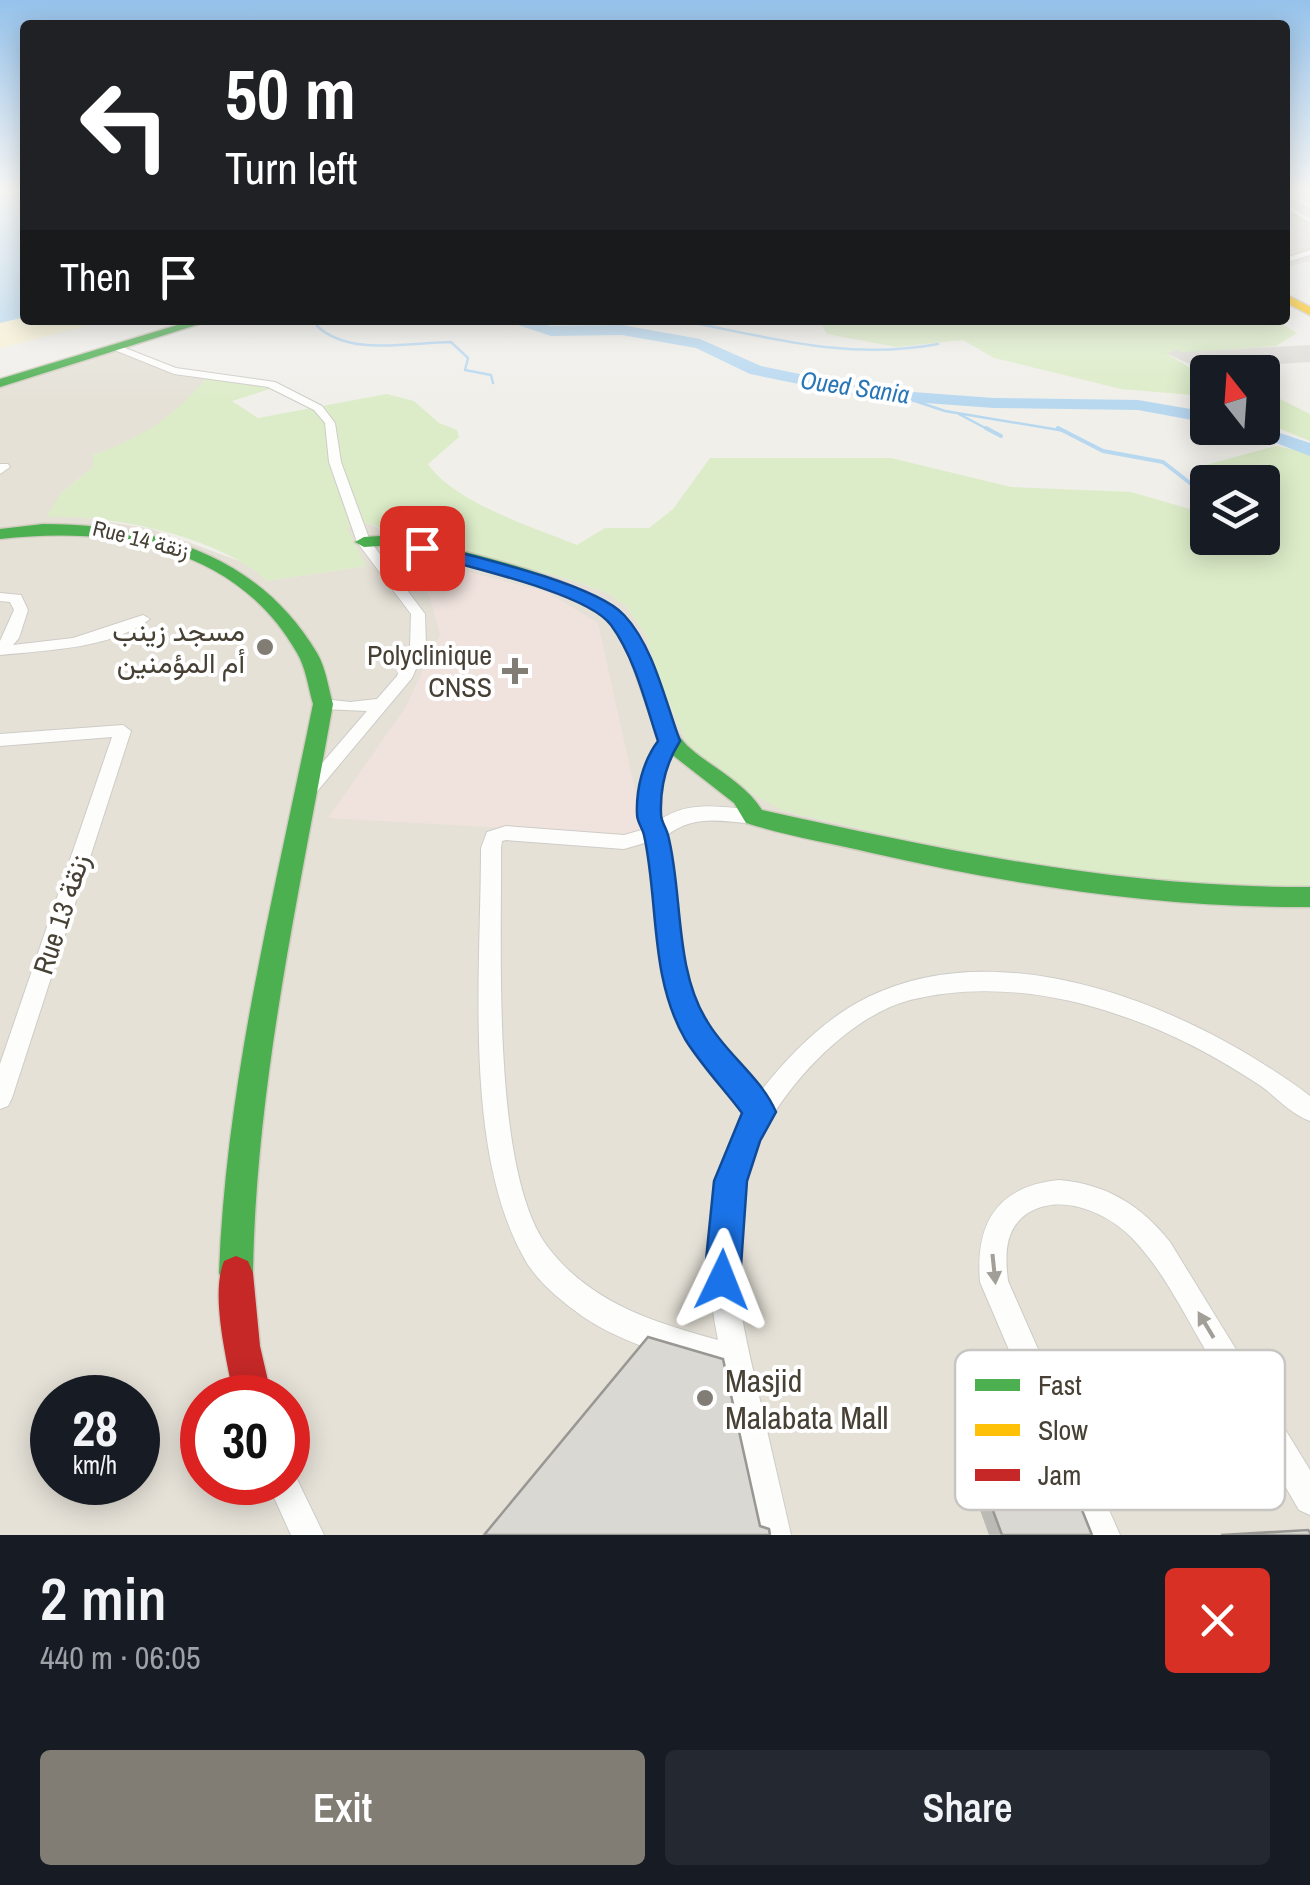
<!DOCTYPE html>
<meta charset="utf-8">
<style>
:root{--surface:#171b24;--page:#242831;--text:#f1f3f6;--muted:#9ea1a6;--accent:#827d74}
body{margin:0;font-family:"Archivo Narrow",Vazirmatn,sans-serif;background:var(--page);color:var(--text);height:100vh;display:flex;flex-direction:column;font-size:38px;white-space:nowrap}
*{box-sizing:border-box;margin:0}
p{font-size:32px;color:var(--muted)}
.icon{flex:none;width:55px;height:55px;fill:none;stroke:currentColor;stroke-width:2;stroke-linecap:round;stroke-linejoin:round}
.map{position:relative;height:1535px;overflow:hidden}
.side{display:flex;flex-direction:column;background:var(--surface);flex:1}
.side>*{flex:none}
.top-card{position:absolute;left:20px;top:20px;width:1270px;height:305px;border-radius:10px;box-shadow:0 5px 25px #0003;background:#202124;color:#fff;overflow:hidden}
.needle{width:65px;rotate:343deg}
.buttons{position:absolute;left:1190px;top:355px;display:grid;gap:20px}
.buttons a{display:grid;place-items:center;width:90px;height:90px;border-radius:10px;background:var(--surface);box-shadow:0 5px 25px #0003;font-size:50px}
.speed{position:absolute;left:30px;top:1375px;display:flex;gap:20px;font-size:50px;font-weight:700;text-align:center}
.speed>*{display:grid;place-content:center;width:130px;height:130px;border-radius:50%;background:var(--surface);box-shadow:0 5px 25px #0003;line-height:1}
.speed small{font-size:25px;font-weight:400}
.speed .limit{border:15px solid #d22;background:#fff;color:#111}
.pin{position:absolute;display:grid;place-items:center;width:85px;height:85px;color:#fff;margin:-42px;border-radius:20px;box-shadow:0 5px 15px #0006}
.me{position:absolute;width:110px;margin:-55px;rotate:2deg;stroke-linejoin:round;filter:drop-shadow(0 0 8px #0008)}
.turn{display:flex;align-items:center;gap:35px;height:210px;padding:0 40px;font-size:45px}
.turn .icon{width:130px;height:130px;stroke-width:2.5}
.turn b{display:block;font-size:70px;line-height:85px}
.then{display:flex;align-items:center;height:95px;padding:0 40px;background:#0003;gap:20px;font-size:38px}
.round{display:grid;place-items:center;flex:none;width:105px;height:105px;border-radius:10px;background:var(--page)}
.headline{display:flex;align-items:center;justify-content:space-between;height:170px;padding:0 40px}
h1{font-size:60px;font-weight:600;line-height:75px}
.action{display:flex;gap:20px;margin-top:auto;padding:20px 40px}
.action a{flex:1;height:115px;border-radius:10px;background:var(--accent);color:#fff;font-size:40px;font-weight:600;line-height:115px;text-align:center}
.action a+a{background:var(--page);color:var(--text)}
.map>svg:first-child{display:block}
</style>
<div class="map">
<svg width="1310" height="1535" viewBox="0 0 1310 1535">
<rect width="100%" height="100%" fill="#f0efea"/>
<path fill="#e5e1d7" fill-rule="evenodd" d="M 1285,189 L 1310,189 L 1310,261 L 1285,268 Z
M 116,351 L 167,372 L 208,376 L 178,411 L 135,440 L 93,455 L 93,467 L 60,494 L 74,516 L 152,529 L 250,565 L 267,581 L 365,566 L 346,527 L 368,523 L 386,532 L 568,579 L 610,594 L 628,608 L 647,638 L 673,713 L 717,770 L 753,795 L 1026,867 L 1215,888 L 1310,888 L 1310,1535 L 0,1535 L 0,387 ZM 52,1398 L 138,1398 L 138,1482 L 52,1482 ZM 202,1398 L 288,1398 L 288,1482 L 202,1482 Z"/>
<path fill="#f0e3de" d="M 398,554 L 547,592 L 598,623 L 645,836 L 328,818 L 405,708 L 440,635 L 430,597 Z"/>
<path fill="#dcecc8" d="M 818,320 L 1275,320 L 1297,333 L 1276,346 L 1167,354 L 1194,370 L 1221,369 L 1228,372 L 1208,372 L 1207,400 L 1193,395 L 1121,389 L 994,358 L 963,340 L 896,347 L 827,334 Z
M 208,376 L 273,388 L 232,401 L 258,418 L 387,394 L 414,401 L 439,423 L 457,430 L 459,437 L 428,464 C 455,503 533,527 577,545 L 605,528 L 649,528 L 673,509 L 710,458 L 891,458 L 1011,487 L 1131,492 L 1207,514 L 1208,538 L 1255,538 L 1269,545 L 1268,526 L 1263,522 L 1262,482 L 1212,482 L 1202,466 L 1276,446 L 1310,453 L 1310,888 L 1215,888 L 1025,867 L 784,811 L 753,795 L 688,746 L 659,680 L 647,638 L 628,608 L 610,594 L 568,579 L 403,537 L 368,523 L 347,528 L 366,566 L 267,581 C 219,536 110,514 46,517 L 60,494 L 93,467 L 93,455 C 145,436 172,418 208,376 Z
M 1262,390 L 1310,414 L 1310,441 L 1263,422 Z"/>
<path fill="#f6f0d3" d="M 25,317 L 83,320 L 86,326 L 0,348 L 0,323 Z"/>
<path fill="#dfded9" d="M 1310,345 L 1310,362 L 1216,368 L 1194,366 L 1165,353 L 1175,352 L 1170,348 L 1183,352 Z"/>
<path fill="#b8d8f0" d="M 0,189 L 25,189 L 25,317 L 0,323 Z"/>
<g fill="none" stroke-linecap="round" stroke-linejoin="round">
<path stroke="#b8d8f0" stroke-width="2.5" d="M 322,320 L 317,326 C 350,357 410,342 451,342 L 468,358 L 465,370 L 491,375 L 493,383
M 679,320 C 769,337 846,361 938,344
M 520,323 L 657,320
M 906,398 L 945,411 L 1065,431
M 957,413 L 991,431"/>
<path stroke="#b8d8f0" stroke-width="4" d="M 986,428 L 1001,436
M 1058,428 L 1103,451 L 1163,462 L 1208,497"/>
<path fill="#b8d8f0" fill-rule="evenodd" d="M 503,320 L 528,320 L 551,326 L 622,325 L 700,339 L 761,366 L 872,389 L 994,398 L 1138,400 L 1208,412 L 1208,423 L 1138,410 L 994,408 L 872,399 L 750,374 L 696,348 L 622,335 L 551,336 Z
M 1262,427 L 1310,443 L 1310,456 L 1237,428 Z"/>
<defs>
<path id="street" d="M 1285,191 L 1310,203 L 1310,208 L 1285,196 Z
M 1285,203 L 1310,218 L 1310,223 L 1285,208 Z
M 1310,250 L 1310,255 L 1285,263 L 1285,258 Z
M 115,344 L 176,368 L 275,382 L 322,406 L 335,423 L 341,462 L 370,541 L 425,614 L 426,646 L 412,678 L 314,795 L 302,795 L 299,790 L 367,711 L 323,709 L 315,704 L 323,699 L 350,702 L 377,699 L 397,676 L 410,646 L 411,614 L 357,542 L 329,462 L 325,423 L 314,410 L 268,387 L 174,374 L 112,349 L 110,347 Z
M 0,464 L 8,464 L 10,467 L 0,474 Z
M 0,593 L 21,595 L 28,610 L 19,638 L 13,645 L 73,638 L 143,615 L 150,619 C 111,649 47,650 0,655 L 0,641 L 14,610 L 10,602 L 0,601 Z
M 123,725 L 131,731 L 12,1098 L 8,1106 L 0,1109 L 0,1064 L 112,737 L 0,746 L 0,734 Z
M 669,735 L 677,741 C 662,766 654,791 660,820 C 688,800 722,807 754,810 L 761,812 L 763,817 L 761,822 L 754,824 C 720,821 694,814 666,836 C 672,890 676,971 702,1019 C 717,1045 741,1069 760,1092 C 790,1054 824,1019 868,997 C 1007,929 1196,1010 1310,1096 L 1310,1121 C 1291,1114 1277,1098 1261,1086 C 1217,1057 1169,1031 1119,1015 C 1052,992 979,983 910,1000 C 845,1017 775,1095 752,1156 C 742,1184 737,1215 736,1245 C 735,1294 746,1340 757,1387 C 768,1436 780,1486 791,1535 L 759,1535 L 724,1371 C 676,1357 624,1345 582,1316 C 560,1300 535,1280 523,1256 C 463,1147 481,970 481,848 L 487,832 L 506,826 L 624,835 L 645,829 C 633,797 645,765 663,737 ZM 506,840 L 624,849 L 648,842 C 654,904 656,986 690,1039 C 707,1065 728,1089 747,1113 C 707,1182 702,1264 718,1340 C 653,1322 590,1303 547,1246 C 491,1170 502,945 501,848 L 502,841 Z
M 1059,1180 C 1106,1184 1141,1205 1170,1242 L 1310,1470 L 1310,1515 L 1299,1510 C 1266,1453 1232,1396 1199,1339 C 1179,1304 1160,1267 1132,1238 C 1108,1213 1061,1192 1028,1213 C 1004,1229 1005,1255 1008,1281 L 1120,1535 L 1088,1535 L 980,1282 C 975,1222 998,1186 1059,1180 Z
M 288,1469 L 293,1471 L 324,1535 L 291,1535 L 267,1482 L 288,1482 Z"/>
<path id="fast" d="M 194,320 L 212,320 L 0,387 L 0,379 Z
M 43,524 C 152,524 258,553 317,653 C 326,668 328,687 333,704 C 300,892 256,1081 253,1273 L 248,1285 L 236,1290 L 224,1285 L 219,1273 C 226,1081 275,892 313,704 C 308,687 306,668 297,653 C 236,545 112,526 0,539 L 0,529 Z
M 396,535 C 455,550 602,579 634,628 C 655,661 659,701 678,734 C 692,759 741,776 762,810 C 948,851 1118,888 1310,887 L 1310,907 C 1161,908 1017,886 872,853 C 830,843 787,836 746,823 L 734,803 L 661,746 L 630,658 L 616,630 L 600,613 L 565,593 L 395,545 L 364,547 L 355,542 L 364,537 Z"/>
<path id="slow" d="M 1285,294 L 1310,307 L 1310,315 L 1285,302 Z"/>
<path id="jam" d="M 236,1256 L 248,1261 L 253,1273 L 260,1346 L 272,1398 L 234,1398 C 227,1361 210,1295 224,1261 Z"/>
</defs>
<use href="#street" stroke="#ceccc7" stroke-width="2"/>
<use href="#fast" stroke="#d0ccc0" stroke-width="3"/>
<use href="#slow" stroke="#d0ccc0" stroke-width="3"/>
<use href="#jam" stroke="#d0ccc0" stroke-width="3"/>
<use href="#street" fill="#fdfdfc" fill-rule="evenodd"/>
<use href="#fast" fill="#4caf50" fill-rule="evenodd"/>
<use href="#slow" fill="#ffc107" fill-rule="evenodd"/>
<use href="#jam" fill="#c62828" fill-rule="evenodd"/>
</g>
<path fill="#bbbab5" d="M 974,1459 L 1092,1535 L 989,1535 L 965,1468 Z"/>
<path fill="#dad8d2" stroke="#999793" stroke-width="2.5" d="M 648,1337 L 723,1359 L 760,1526 L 769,1529 L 770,1535 L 484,1535 Z
M 1054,1440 L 1092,1535 L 1002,1535 L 974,1459 Z
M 1308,1530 L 1310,1532 L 1310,1535 L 1221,1535 Z"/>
<defs><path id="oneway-solid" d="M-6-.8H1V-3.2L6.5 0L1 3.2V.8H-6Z" transform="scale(2.5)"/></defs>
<g fill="#a29e98">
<use href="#oneway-solid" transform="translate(994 1269) rotate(84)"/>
<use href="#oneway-solid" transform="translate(1206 1325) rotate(-121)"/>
</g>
<linearGradient id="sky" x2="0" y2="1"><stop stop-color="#95c2eb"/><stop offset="0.47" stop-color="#f8f8f6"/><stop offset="1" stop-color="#f8f8f6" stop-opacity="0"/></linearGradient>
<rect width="1310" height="404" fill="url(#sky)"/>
<path fill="#1a73e8" stroke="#114b97" stroke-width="2.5" d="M 422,543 C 468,555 594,583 624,615 C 654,647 665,701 680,741 C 666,763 660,788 661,814 C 661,822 666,827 668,835 C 683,892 674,969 707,1021 C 726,1054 761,1077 776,1112 L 760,1141 L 747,1181 L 740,1280 L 735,1293 L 722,1298 L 709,1293 L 704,1280 L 714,1181 L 742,1113 C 724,1089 701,1065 685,1039 C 649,976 659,903 644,835 C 642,827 637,822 637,814 C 636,789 643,761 658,741 C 645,702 635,658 611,625 C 587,592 459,565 416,552 L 416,544 Z"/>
<g fill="#827d74" stroke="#fff" stroke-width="4">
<circle cx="265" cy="647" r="10"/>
<path d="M510 656h10v10h10v10h-10v10h-10v-10h-10v-10h10z"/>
<circle cx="705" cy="1398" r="10"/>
</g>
<g text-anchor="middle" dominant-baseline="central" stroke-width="8" stroke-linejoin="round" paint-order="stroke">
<g font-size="22" fill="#474035" stroke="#fff">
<text transform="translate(141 539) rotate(14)">Rue 14 زنقة</text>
</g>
<g font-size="25" font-style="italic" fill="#2976b7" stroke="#fff">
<text transform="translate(855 387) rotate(8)">Oued Sania</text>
</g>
<g font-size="28" fill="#474035" stroke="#fff" text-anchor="end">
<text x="245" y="631">مسجد زينب<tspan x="245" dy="32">أم المؤمنين</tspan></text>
<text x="492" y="655">Polyclinique<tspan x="492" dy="32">CNSS</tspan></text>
</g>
<g font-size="28" fill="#474035" stroke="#fff">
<text transform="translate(61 914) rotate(-72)">Rue 13 زنقة</text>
</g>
<g font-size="32" fill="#474035" stroke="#fff" text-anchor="start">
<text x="725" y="1380">Masjid<tspan x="725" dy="37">Malabata Mall</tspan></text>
</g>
</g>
<rect x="955" y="1350" width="330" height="160" rx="15" fill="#fff" stroke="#c8c6c2" stroke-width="2.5"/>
<rect x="975" y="1379" width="45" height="12" fill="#4caf50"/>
<rect x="975" y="1424" width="45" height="12" fill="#ffc107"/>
<rect x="975" y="1469" width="45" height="12" fill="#c62828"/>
<g font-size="28" fill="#474035">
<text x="1038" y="1395">Fast</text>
<text x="1038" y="1440">Slow</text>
<text x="1038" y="1485">Jam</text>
</g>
</svg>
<div class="buttons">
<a><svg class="needle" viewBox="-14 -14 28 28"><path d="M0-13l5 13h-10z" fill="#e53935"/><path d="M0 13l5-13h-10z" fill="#9ea1a6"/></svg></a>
<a><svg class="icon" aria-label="layers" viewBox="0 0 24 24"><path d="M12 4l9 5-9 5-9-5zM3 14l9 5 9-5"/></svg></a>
</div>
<div class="speed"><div>28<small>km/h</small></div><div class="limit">30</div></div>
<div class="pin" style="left:422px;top:548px;background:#d93025"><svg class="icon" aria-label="arrive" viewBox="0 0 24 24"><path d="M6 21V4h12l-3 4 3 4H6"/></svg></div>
<svg class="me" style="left:722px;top:1280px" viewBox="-20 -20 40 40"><path d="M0-17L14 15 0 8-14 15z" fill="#1a73e8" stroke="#fff" stroke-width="4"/></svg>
<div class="top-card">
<div class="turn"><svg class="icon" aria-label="left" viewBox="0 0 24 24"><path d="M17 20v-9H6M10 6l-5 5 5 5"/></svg><div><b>50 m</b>Turn left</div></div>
<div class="then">Then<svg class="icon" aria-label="arrive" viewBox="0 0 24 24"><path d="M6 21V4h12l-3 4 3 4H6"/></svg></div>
</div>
</div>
<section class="side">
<div class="headline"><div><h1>2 min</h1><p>440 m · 06:05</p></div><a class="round" style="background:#d93025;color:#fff"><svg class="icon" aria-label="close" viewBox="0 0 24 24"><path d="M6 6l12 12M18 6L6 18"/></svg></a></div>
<div class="action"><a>Exit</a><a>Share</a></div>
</section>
